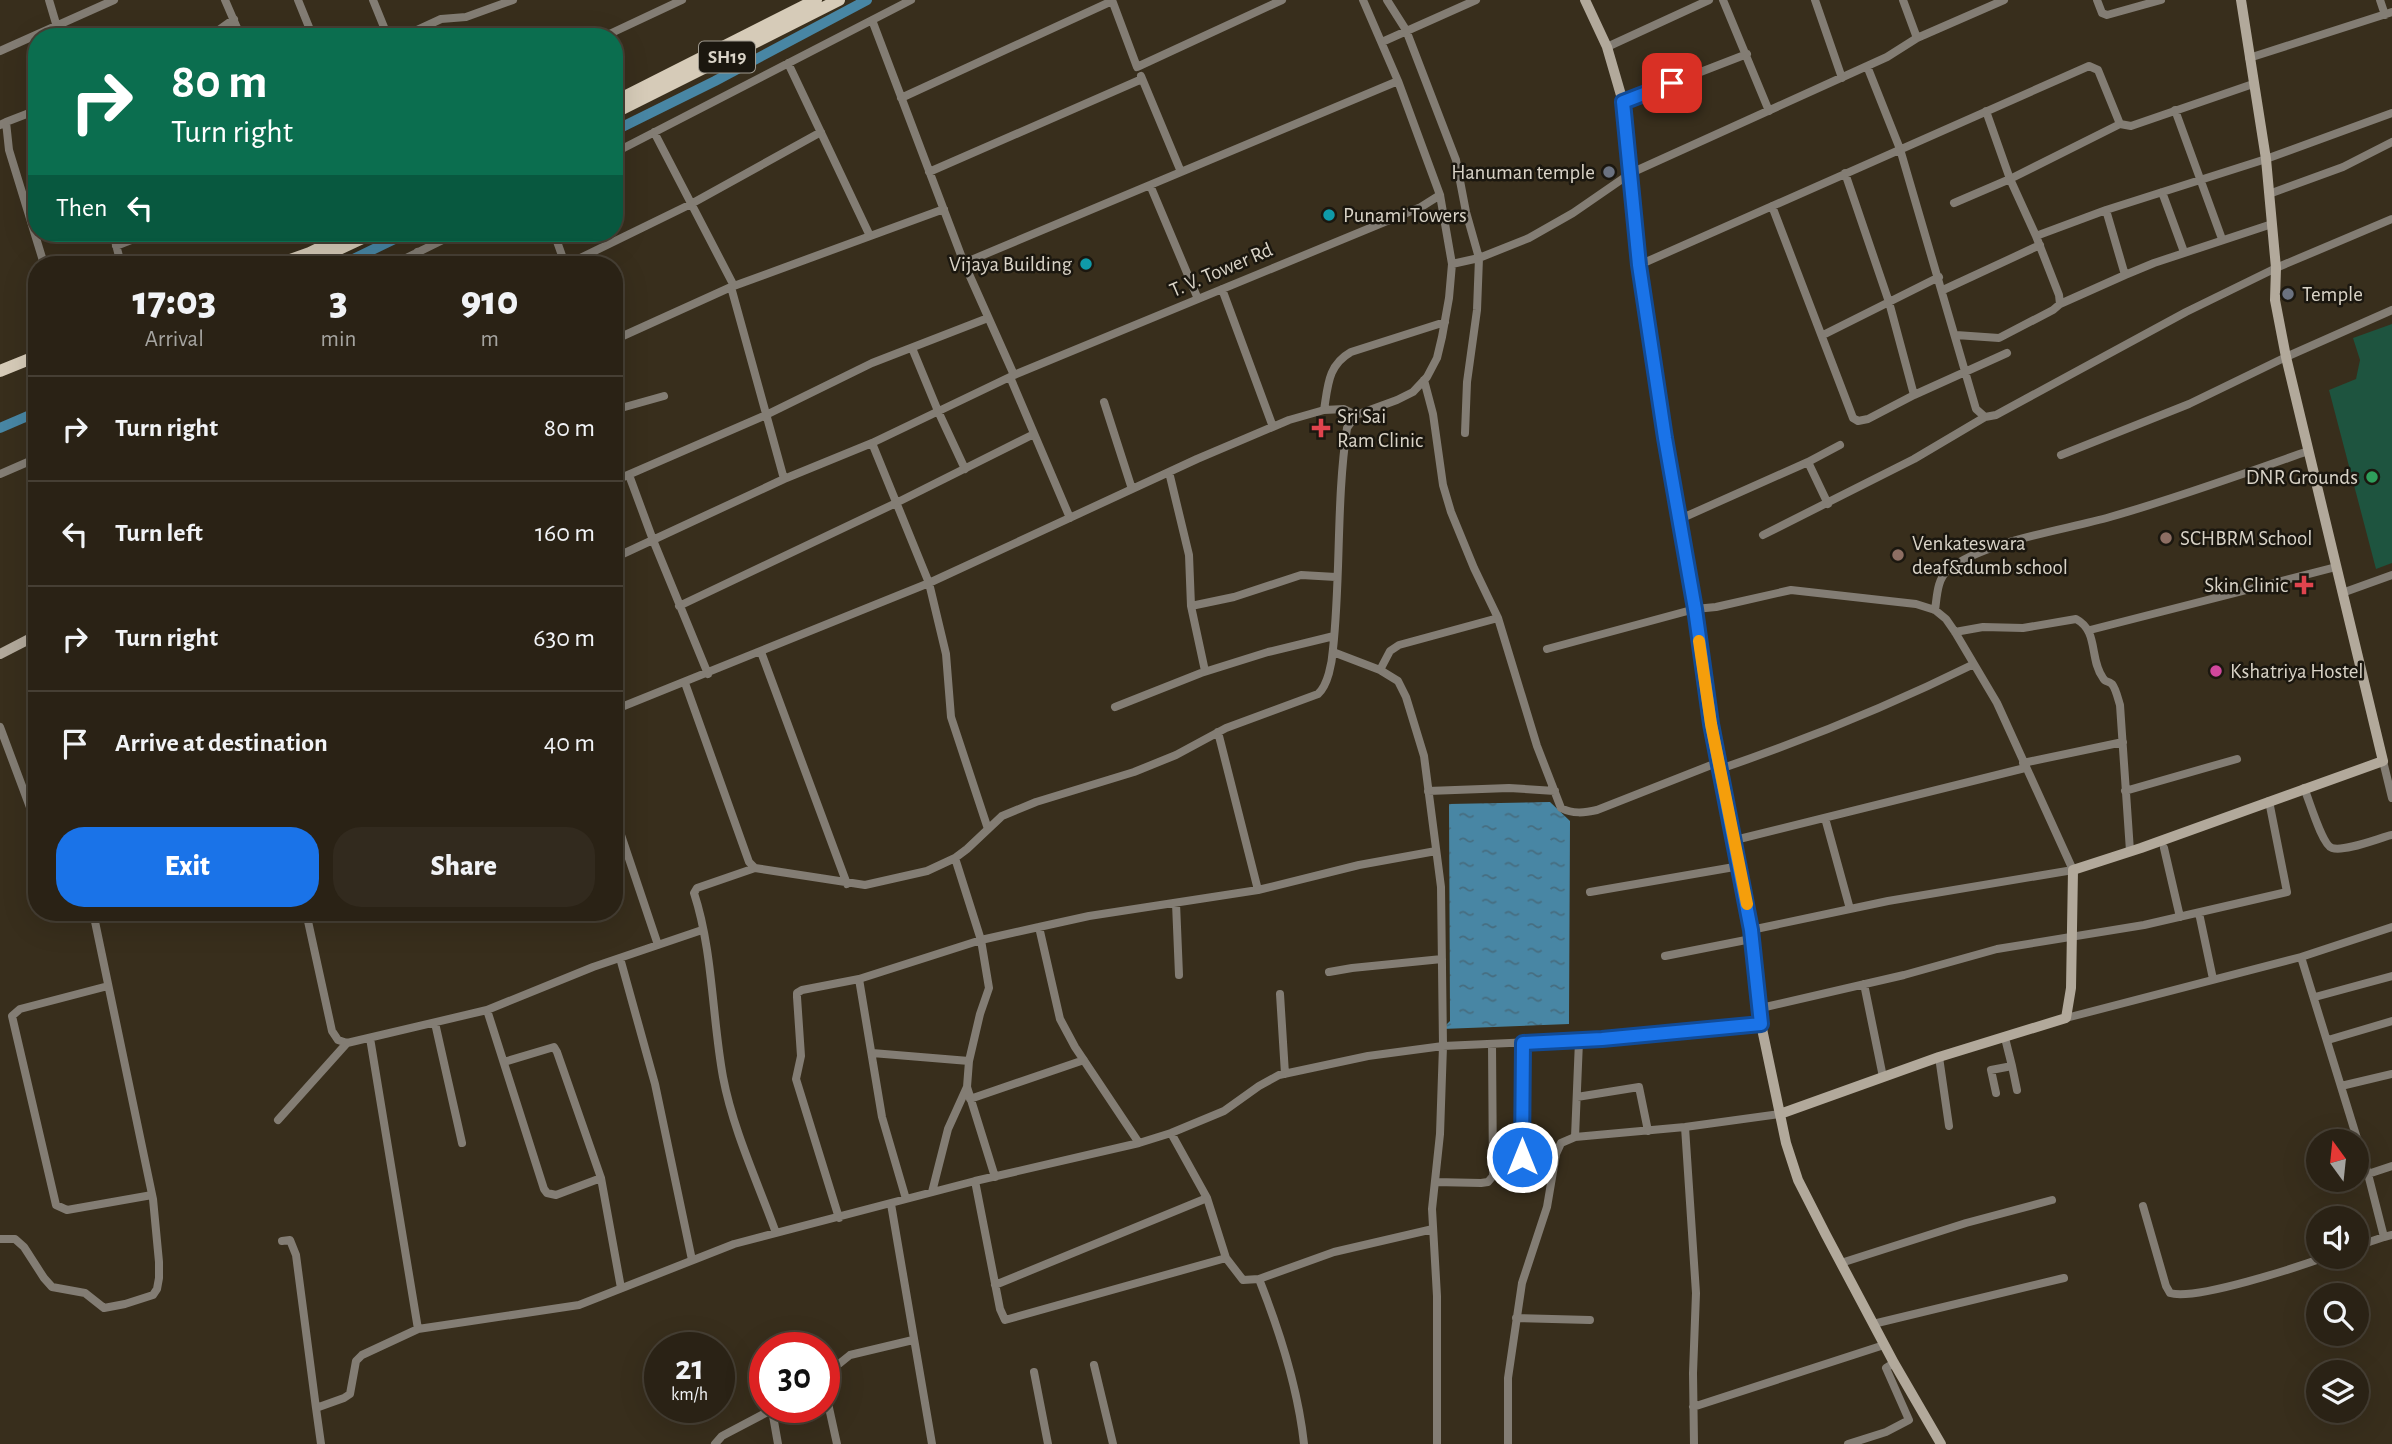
<!DOCTYPE html>
<style>
:root{--surface:#2a2215;--page:#322a1e;--text:#f1f3f6;--muted:#a5a4a0;--line:#463f34;--accent:#1a73e8}
body{margin:0;font-family:"Alegreya Sans",sans-serif;background:var(--page);color:var(--text);height:100vh;display:flex;flex-direction:column;font-size:26px;white-space:nowrap}
*{box-sizing:border-box;margin:0}
p{font-size:23px;color:var(--muted)}
.icon{flex:none;width:38px;height:38px;fill:none;stroke:currentColor;stroke-width:2;stroke-linecap:round;stroke-linejoin:round}
.map{position:relative;flex:1;overflow:hidden}
.drawer{position:absolute;left:28px;top:256px;width:595px;height:665px;display:flex;flex-direction:column;background:var(--surface);border-radius:28px;box-shadow:0 7px 28px #0002,0 0 0 2px var(--line)}
.drawer>*{flex:none}
.banner{position:absolute;left:28px;top:28px;width:595px;height:214px;border-radius:28px;box-shadow:0 7px 28px #0002,0 0 0 2px var(--line);background:#0b6e4f;color:#fff;overflow:hidden}
.needle{width:46px;rotate:345deg}
.fabs{position:absolute;left:2306px;top:1129px;display:grid;gap:14px}
.fabs a{display:grid;place-items:center;width:63px;height:63px;border-radius:50%;background:var(--surface);box-shadow:0 7px 28px #0002,0 0 0 2px var(--line);font-size:35px}
.speed{position:absolute;left:644px;top:1332px;display:flex;gap:14px;font-size:35px;font-weight:700;text-align:center}
.speed>*{display:grid;place-content:center;width:91px;height:91px;border-radius:50%;background:var(--surface);box-shadow:0 7px 28px #0002,0 0 0 2px var(--line);line-height:1}
.speed small{font-size:18px;font-weight:400}
.speed .limit{border:10px solid #d22;background:#fff;color:#111}
.pin{position:absolute;display:grid;place-items:center;width:60px;height:60px;color:#fff;margin:-30px;border-radius:14px;box-shadow:0 4px 10px #0006}
.me{position:absolute;width:77px;margin:-38px;rotate:0deg;stroke-linejoin:round;filter:drop-shadow(0 0 5px #0008)}
.turn{display:flex;align-items:center;gap:24px;height:147px;padding:0 28px;font-size:32px}
.turn .icon{width:91px;height:91px;stroke-width:2.5}
.turn b{display:block;font-size:49px;line-height:60px}
.then{display:flex;align-items:center;height:66px;padding:0 28px;background:#0003;gap:14px;font-size:26px}
.eta{display:flex;justify-content:space-evenly;align-items:center;height:119px;text-align:center}
.eta b{font-size:42px;font-weight:800;line-height:49px}
.button{display:flex;gap:14px;margin-top:auto;padding:14px 28px}
.button a{flex:1;height:80px;border-radius:28px;background:var(--accent);color:#fff;font-size:28px;font-weight:800;line-height:80px;text-align:center}
.button a+a{background:var(--page);color:var(--text)}
ul{padding:0;list-style:none}
li{display:flex;align-items:center;gap:21px;height:105px;padding:0 28px;border-top:2px solid var(--line)}
li div{flex:1}
li b{display:block;font-size:26px}
li em{font-style:normal}
.map>svg:first-child{display:block}
</style>
<div class="map">
<svg width="2392" height="1444" viewBox="0 0 2392 1444">
<defs>
<pattern id="water-ripples" width="26" height="14" patternUnits="userSpaceOnUse" patternTransform="scale(1.75)"><rect width="26" height="14" fill="#4886a4"/><path d="M2 4q2-2 4 0t4 0M15 11q2-2 4 0t4 0" fill="none" stroke="#466d80"/></pattern>
</defs>
<rect width="100%" height="100%" fill="#382e1c"/>
<path fill="#1e543f" d="M 2392,324 L 2392,563 L 2376,569 L 2329,390 L 2356,379 L 2360,360 L 2353,338 Z"/>
<path fill="url(#water-ripples)" d="M 1550,802 L 1570,821 L 1569,1024 L 1442,1029 L 1450,1021 L 1449,804 Z"/>
<g fill="none" stroke-linecap="round" stroke-linejoin="round">
<path stroke="#4886a4" stroke-width="10" d="M 614,131 L 715,81 L 867,0
M 343,264 L 407,233
M 0,428 L 37,412"/>
<path stroke="#837d74" stroke-width="8" d="M 49,0 L 60,37
M 225,0 L 241,37
M 298,0 L 313,37
M 373,0 L 388,37
M 1112,0 L 1137,67 L 1282,0
M 1387,0 L 1406,30 L 1456,160 L 1466,212 L 1479,258 L 1477,310 L 1467,382 L 1465,433
M 1723,0 L 1769,111
M 1815,0 L 1842,78
M 1903,0 L 1917,38
M 2097,0 L 2102,13 L 2107,15 L 2161,0
M 2380,0 L 2385,15
M 872,20 L 964,263 L 1014,375
M 209,37 L 234,19
M 402,37 L 441,19 L 466,17 L 513,0
M 603,37 L 682,0
M 1382,42 L 1476,0
M 1607,47 L 1709,0
M 0,51 L 114,0
M 2249,58 L 2392,12
M 788,63 L 870,236
M 1867,66 L 1900,149 L 1976,409 L 1985,417 L 1996,415 L 2186,312 L 2276,268 L 2392,219
M 1141,76 L 1181,172
M 901,98 L 1112,1
M 1623,102 L 1747,54
M 2175,110 L 2222,239
M 1986,111 L 2010,179 L 2036,236
M 6,122 L 37,110
M 0,125 L 6,122 L 9,150 L 44,264
M 654,132 L 734,286
M 614,153 L 911,0
M 929,172 L 1142,79
M 1845,173 L 1889,302 L 1914,395
M 1150,185 L 1198,299
M 2162,192 L 2184,252
M 2269,194 L 2343,167 L 2392,142
M 1954,203 L 2010,179 L 2120,124
M 1772,206 L 1853,418 L 1858,421 L 1868,419 L 1914,395 L 2007,353
M 2106,210 L 2125,275 L 2154,263 L 2272,224
M 113,233 L 121,264
M 322,233 L 328,248
M 554,233 L 565,264
M 116,246 L 149,233
M 417,252 L 423,264
M 964,263 L 1398,81
M 394,264 L 457,233
M 568,264 L 691,204 L 821,132
M 1452,264 L 1479,258 L 1529,238 L 1573,213 L 1631,173 L 1887,57 L 1917,38 L 2004,0
M 1639,265 L 2089,66 L 2098,70 L 2120,124 L 2131,126 L 2253,84
M 731,287 L 944,209
M 1222,289 L 1273,427
M 1943,290 L 2040,245
M 2060,304 L 2125,275
M 1823,335 L 1939,277
M 1956,335 L 1999,338 L 2053,310 L 2060,304 L 2059,295 L 2036,236 L 2106,210 L 2266,159 L 2392,113
M 614,340 L 731,287 L 784,479
M 912,348 L 938,411 L 965,469
M 1010,377 L 1070,518
M 1424,380 L 1433,414 L 1443,485 L 1451,512 L 1474,568 L 1498,618 L 1537,746 L 1561,808 C 1573,814 1584,813 1597,810 L 1719,762
M 1104,402 L 1132,489
M 614,410 L 664,396
M 1324,410 C 1328,385 1328,365 1351,352 L 1445,322
M 872,443 L 929,583 L 946,654 L 951,717 L 988,829
M 2061,455 L 2189,404 L 2286,357 L 2392,310
M 1808,462 L 1840,445
M 1169,472 L 1189,555 L 1191,606 L 1205,671
M 0,474 L 37,458
M 629,475 L 653,540 L 708,674
M 614,481 L 766,415 L 872,363 L 988,318
M 1680,519 L 1808,462 L 1828,504
M 1763,535 L 1914,459 L 1985,417
M 614,558 L 784,479 L 872,443 L 1014,375 L 1421,207 L 1440,195
M 2342,593 L 2392,575
M 679,606 L 896,503 L 1034,434
M 1191,606 L 1234,597 L 1301,575 L 1336,577
M 1935,610 C 1937,597 1937,579 1948,570 C 1984,541 2065,530 2110,517 C 2177,498 2243,474 2308,451
M 2090,630 L 2336,567
M 1955,632 L 1983,627 L 2023,628 L 2076,619 C 2099,631 2089,659 2103,678 C 2106,683 2107,680 2112,684 C 2116,689 2118,699 2120,705 L 2130,851
M 1547,649 L 1695,609 L 1716,607 L 1791,590 L 1916,604 L 1935,610 L 1946,619 L 1955,632 L 1997,703 L 2073,870 L 1888,901 L 1751,930
M 761,652 L 847,884
M 1333,652 L 1380,670 L 1398,681 L 1406,697 L 1424,756 L 1441,887 L 1443,1046 L 1440,1134 L 1432,1209 L 1437,1296 L 1437,1444
M 1380,670 L 1390,651 L 1399,645 L 1498,618
M 685,683 L 749,862 L 755,868
M 1115,707 L 1201,673 L 1268,652 L 1334,636
M 614,710 L 929,583 L 1197,459 L 1289,420 L 1324,410 L 1344,409 L 1356,415
M 0,727 L 37,826
M 1218,732 L 1258,890
M 2383,761 L 2392,798
M 2023,763 L 2123,742
M 1720,769 C 1808,739 1891,705 1974,664
M 2304,788 C 2309,799 2322,845 2332,848 C 2345,852 2379,838 2392,835
M 1428,791 L 1509,788 L 1555,791
M 2125,791 L 2237,759
M 615,817 L 658,945
M 1825,818 L 1850,909
M 1735,840 L 2025,768
M 2164,848 L 2180,917
M 955,858 L 981,940 L 989,988 L 980,1014 L 969,1061 L 967,1087 L 995,1177
M 1590,892 L 1740,866
M 1176,903 L 1179,975
M 306,912 L 332,1031 L 338,1040 L 347,1043 L 487,1010 L 544,1189 L 547,1193 L 556,1195 L 601,1178
M 2199,913 L 2213,979
M 1039,927 L 1060,1019 L 1075,1047 L 1139,1143
M 2392,927 L 2301,957 L 2368,1174 L 2384,1237 L 2392,1235
M 1665,956 L 1751,939
M 620,958 L 655,1084 L 692,1260
M 1329,972 L 1352,968 L 1442,959
M 1864,984 L 1883,1077
M 108,986 L 20,1009 L 12,1016 L 56,1205 L 67,1210 L 152,1195
M 1280,994 L 1285,1074
M 2315,997 L 2392,976
M 1761,1008 L 1904,975 L 1997,949 L 2144,925 L 2287,892 L 2269,801
M 487,1010 L 593,967 L 702,930
M 2066,1018 L 2301,957
M 435,1023 L 462,1143
M 370,1038 L 418,1329 L 579,1305 L 734,1244 L 975,1181 L 1139,1143 L 1171,1133 L 1224,1111 L 1259,1086 L 1279,1075 L 1368,1056 L 1443,1046 L 1603,1039 L 1761,1024
M 2328,1040 L 2392,1021
M 872,1053 L 969,1061
M 1939,1057 L 1949,1126
M 504,1062 L 554,1047 L 557,1052 L 601,1178 L 621,1288
M 2012,1066 L 2017,1090
M 2341,1086 L 2392,1074
M 1996,1093 L 1991,1070 L 2012,1066 L 2005,1038
M 1577,1097 L 1639,1087 L 1648,1131
M 970,1099 L 1084,1060
M 278,1120 L 347,1043
M 1685,1127 L 1696,1293 L 1693,1373 L 1694,1444
M 1171,1133 L 1207,1198 L 1226,1258 L 1243,1280 L 1259,1279 L 1334,1252 L 1433,1229
M 1575,1137 L 1579,1041
M 1493,1166 L 1516,1164 L 1522,1157 L 1523,1043
M 2368,1174 L 2392,1166
M 975,1181 L 1000,1309 L 1005,1320 L 1226,1258
M 1435,1182 L 1481,1183 L 1488,1182 L 1493,1176 L 1492,1044
M 932,1192 L 948,1129 L 967,1087
M 906,1199 L 882,1117 L 859,979 L 981,940 L 1039,927 L 1089,916 L 1258,890 L 1359,865 L 1436,851
M 891,1204 L 932,1444
M 2143,1206 L 2166,1286 L 2170,1293 C 2195,1301 2298,1267 2328,1256
M 839,1218 L 796,1079 L 801,1056 L 797,997 L 797,993 L 802,990 L 859,979
M 776,1233 C 758,1183 733,1130 723,1077 C 712,1017 713,951 694,893 L 697,888 L 755,868 L 865,885 L 927,871 L 955,858 L 967,849 L 1002,816 L 1036,802 L 1134,772 L 1176,755 L 1226,728 L 1318,694 C 1328,685 1332,663 1333,649 C 1341,576 1336,501 1347,428 L 1356,415 L 1397,400 L 1413,392 L 1427,377 L 1437,358 L 1442,337 L 1449,298 L 1452,264 L 1440,195 L 1398,81 L 1363,0
M 0,1239 L 15,1239 L 24,1247 L 44,1278 L 52,1287 L 85,1293 L 104,1308 L 125,1304 L 153,1295 L 157,1289 L 159,1278 L 159,1262 L 153,1199 L 93,912
M 282,1241 L 290,1240 L 296,1255 L 316,1408
M 2357,1246 L 2384,1237
M 1841,1263 L 1966,1223 L 2052,1200
M 1259,1279 C 1280,1332 1298,1388 1304,1444
M 995,1285 L 1207,1198
M 1516,1318 L 1590,1320
M 1873,1324 L 2064,1278
M 1094,1365 L 1113,1444
M 1034,1372 L 1048,1444
M 824,1376 L 850,1355 L 913,1340
M 824,1385 L 837,1444
M 1693,1407 L 1884,1345
M 772,1410 L 778,1444
M 321,1444 L 316,1408 L 344,1398 L 350,1394 L 356,1361 L 362,1355 L 418,1329
M 715,1444 L 722,1436 L 777,1407
M 1508,1444 L 1508,1378 L 1522,1283 L 1547,1207 L 1556,1154 L 1561,1143 L 1575,1137 L 1685,1127 L 1780,1114
M 1848,1444 L 1886,1432 L 1909,1420 L 1886,1368 L 1894,1363"/>
<path stroke="#b2a99b" stroke-width="10" d="M 1585,0 L 1607,47 L 1623,102 L 1639,265 L 1665,438 L 1695,609 L 1711,724 L 1751,930 L 1761,1024 L 1786,1143 L 1798,1180 L 1826,1235 L 1894,1363 L 1941,1444
M 0,654 L 37,635
M 1780,1114 L 1939,1057 L 2066,1018 L 2071,988 L 2073,870 L 2141,848 L 2383,761 L 2286,357 L 2275,300 L 2276,268 L 2266,159 L 2241,0"/>
<path stroke="#d6cbb8" stroke-width="12" d="M 614,102 L 816,0
M 614,113 L 839,0
M 279,264 L 310,253 L 351,233
M 307,264 L 373,233
M 0,371 L 37,356"/>
</g>
<g fill="none" stroke-linecap="round" stroke-linejoin="round">
<defs>
<path id="route" d="M 1522,1157 L 1523,1043 L 1602,1039 L 1761,1024 L 1751,930 L 1711,724 L 1695,609 L 1665,438 L 1639,265 L 1623,102 L 1672,83"/>
</defs>
<use href="#route" stroke="#114b97" stroke-width="18"/>
<use href="#route" stroke="#1a73e8" stroke-width="12"/>
<path stroke="#f59e0b" stroke-width="12" d="M 1699,641 L 1711,724 L 1747,904"/>
</g>
<g fill="#6b7280" stroke="#1b170f" stroke-width="2.5">
<circle cx="1609" cy="172" r="7"/>
<circle cx="2288" cy="294" r="7"/>
</g>
<g fill="#0f9aa8" stroke="#1b170f" stroke-width="2.5">
<circle cx="1329" cy="215" r="7"/>
<circle cx="1086" cy="264" r="7"/>
</g>
<g fill="#e0444e" stroke="#1b170f" stroke-width="2.5">
<path d="M1317.5 417.5h7v7h7v7h-7v7h-7v-7h-7v-7h7z"/>
<path d="M2300.5 574.5h7v7h7v7h-7v7h-7v-7h-7v-7h7z"/>
</g>
<circle fill="#2e9e5b" stroke="#1b170f" stroke-width="2.5" cx="2372" cy="477" r="7"/>
<g fill="#8d6e63" stroke="#1b170f" stroke-width="2.5">
<circle cx="2166" cy="538" r="7"/>
<circle cx="1898" cy="555" r="7"/>
</g>
<circle fill="#d1479c" stroke="#1b170f" stroke-width="2.5" cx="2216" cy="671" r="7"/>
<g text-anchor="middle" dominant-baseline="central" stroke-width="5" stroke-linejoin="round" paint-order="stroke">
<rect fill="#1b170f" stroke="#a09b90" stroke-width="2" x="699" y="41.5" width="56" height="31" rx="5"/>
<g font-size="19" font-weight="bold" fill="#d9d3c7">
<text x="727" y="57">SH19</text>
</g>
<g font-size="21" fill="#d9d3c7" stroke="#1b170f" text-anchor="start">
<text x="1595" y="172" text-anchor="end">Hanuman temple</text>
<text x="1343" y="215">Punami Towers</text>
<text x="1072" y="264" text-anchor="end">Vijaya Building</text>
<text x="2302" y="294">Temple</text>
<text x="1337" y="416">Sri Sai<tspan x="1337" dy="24">Ram Clinic</tspan></text>
<text x="2358" y="477" text-anchor="end">DNR Grounds</text>
<text x="2180" y="538">SCHBRM School</text>
<text x="1912" y="543">Venkateswara<tspan x="1912" dy="24">deaf&amp;dumb school</tspan></text>
<text x="2288" y="585" text-anchor="end">Skin Clinic</text>
<text x="2230" y="671">Kshatriya Hostel</text>
</g>
<g font-size="21" fill="#d9d3c7" stroke="#1b170f">
<text transform="translate(1221 270) rotate(-23)">T. V. Tower Rd</text>
</g>
</g>
</svg>
<div class="fabs">
<a><svg class="needle" viewBox="-14 -14 28 28"><path d="M0-13l5 13h-10z" fill="#e53935"/><path d="M0 13l5-13h-10z" fill="#a5a4a0"/></svg></a>
<a><svg class="icon" aria-label="sound" viewBox="0 0 24 24"><path d="M4 9h4l5-4v14l-5-4H4zM17 9q2 3 0 6"/></svg></a>
<a><svg class="icon" aria-label="search" viewBox="0 0 24 24"><circle cx="10" cy="10" r="6"/><path d="M15 15l6 6"/></svg></a>
<a><svg class="icon" aria-label="layers" viewBox="0 0 24 24"><path d="M12 4l9 5-9 5-9-5zM3 14l9 5 9-5"/></svg></a>
</div>
<div class="speed"><div>21<small>km/h</small></div><div class="limit">30</div></div>
<div class="pin" style="left:1672px;top:83px;background:#d93025"><svg class="icon" aria-label="arrive" viewBox="0 0 24 24"><path d="M6 21V4h12l-3 4 3 4H6"/></svg></div>
<svg class="me" style="left:1522px;top:1157px" viewBox="-20 -20 40 40"><circle r="17" fill="#1a73e8" stroke="#fff" stroke-width="3"/><path d="M0-11L8 9 0 5-8 9z" fill="#fff"/></svg>
<div class="banner">
<div class="turn"><svg class="icon" aria-label="right" viewBox="0 0 24 24"><path d="M7 20v-9h11M14 6l5 5-5 5"/></svg><div><b>80 m</b>Turn right</div></div>
<div class="then">Then<svg class="icon" aria-label="left" viewBox="0 0 24 24"><path d="M17 20v-9H6M10 6l-5 5 5 5"/></svg></div>
</div>
<section class="drawer">
<div class="eta">
<div><b>17:03</b><p>Arrival</p></div>
<div><b>3</b><p>min</p></div>
<div><b>910</b><p>m</p></div>
</div>
<ul>
<li><svg class="icon" aria-label="right" viewBox="0 0 24 24"><path d="M7 20v-9h11M14 6l5 5-5 5"/></svg><div><b>Turn right</b></div><em>80 m</em></li>
<li><svg class="icon" aria-label="left" viewBox="0 0 24 24"><path d="M17 20v-9H6M10 6l-5 5 5 5"/></svg><div><b>Turn left</b></div><em>160 m</em></li>
<li><svg class="icon" aria-label="right" viewBox="0 0 24 24"><path d="M7 20v-9h11M14 6l5 5-5 5"/></svg><div><b>Turn right</b></div><em>630 m</em></li>
<li><svg class="icon" aria-label="arrive" viewBox="0 0 24 24"><path d="M6 21V4h12l-3 4 3 4H6"/></svg><div><b>Arrive at destination</b></div><em>40 m</em></li>
</ul>
<div class="button"><a>Exit</a><a>Share</a></div>
</section>
</div>
